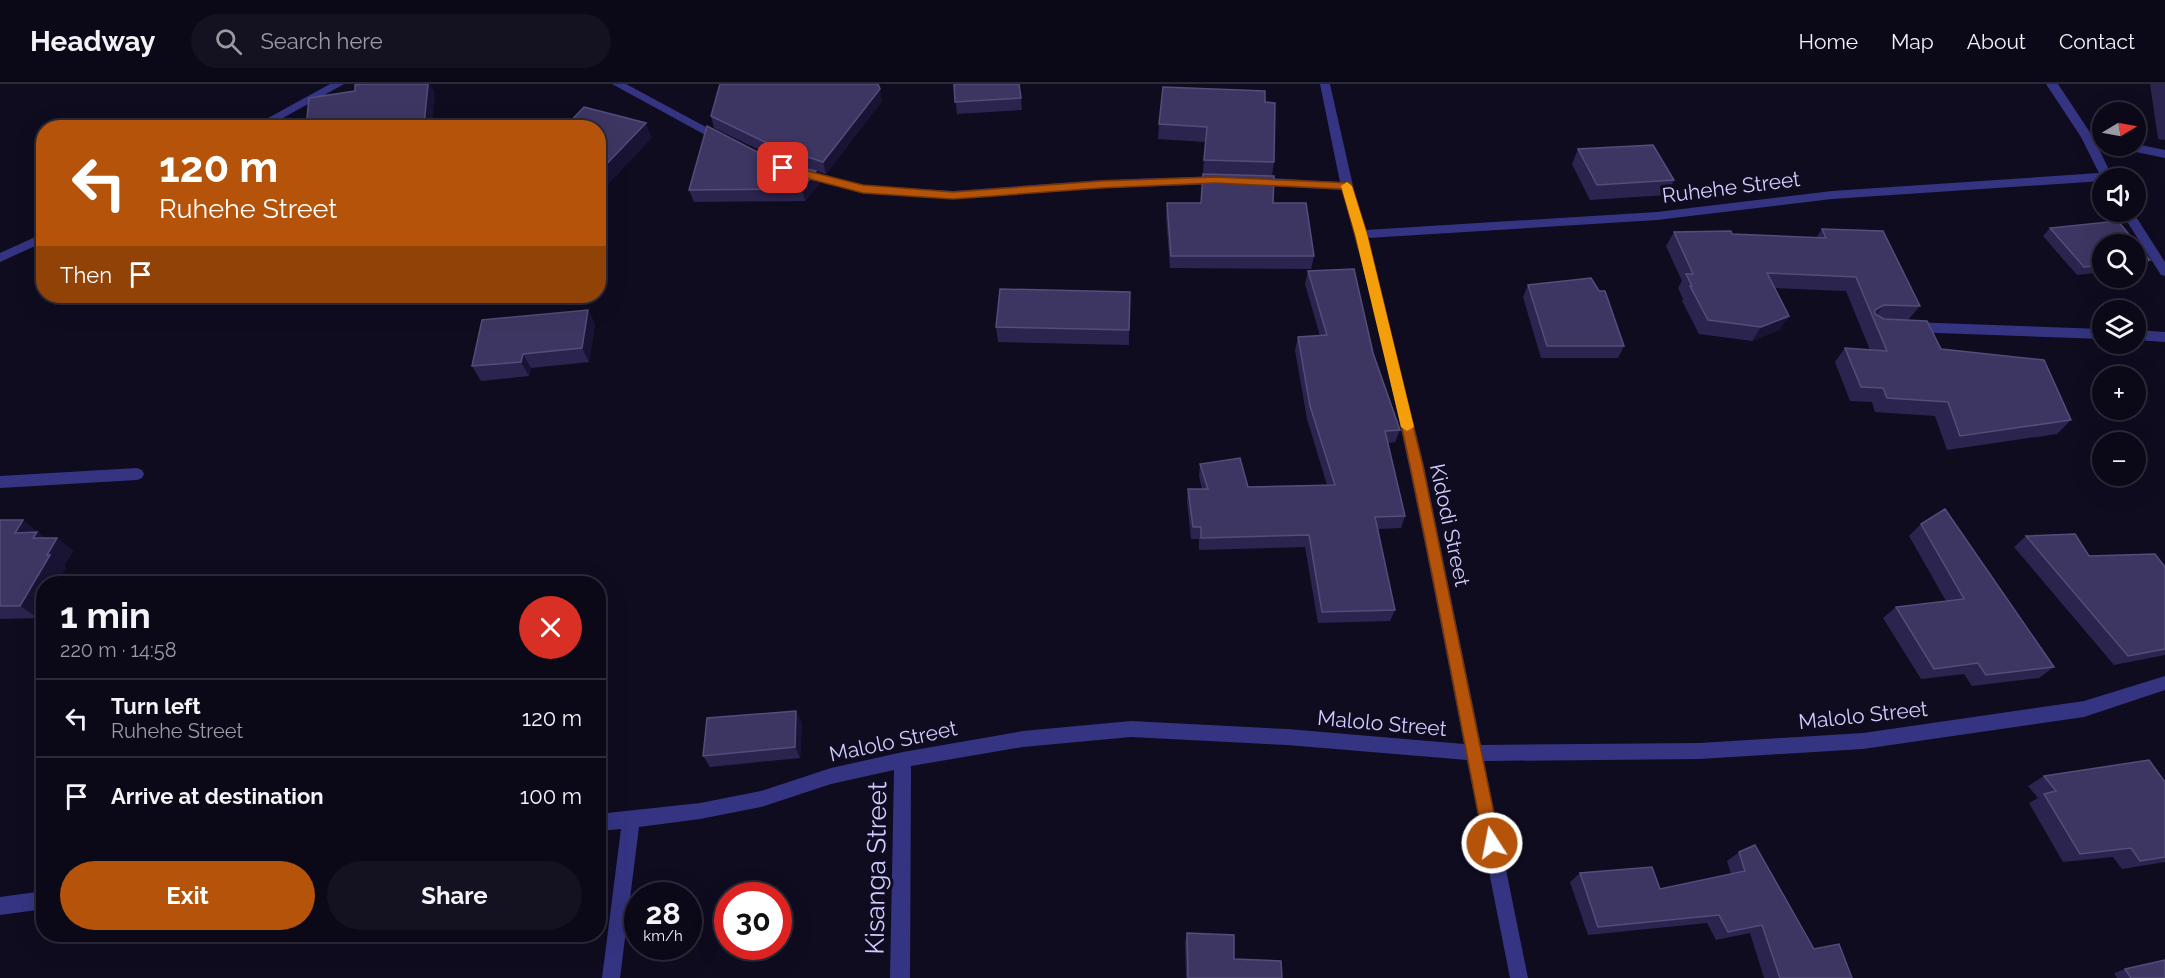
<!DOCTYPE html>
<meta charset="utf-8">
<style>
:root{--surface:#0b0918;--page:#141221;--text:#f1f3f6;--muted:#9a9aa2;--line:#2b2a37;--accent:#b45309}
body{margin:0;font-family:Raleway,sans-serif;background:var(--page);color:var(--text);height:100vh;display:flex;flex-direction:column;font-size:22px;white-space:nowrap}
*{box-sizing:border-box;margin:0}
p{font-size:20px;color:var(--muted)}
.icon{flex:none;width:33px;height:33px;fill:none;stroke:currentColor;stroke-width:2;stroke-linecap:round;stroke-linejoin:round}
.map{position:relative;flex:1;overflow:hidden}
.drawer{position:absolute;left:36px;top:492px;width:570px;height:366px;display:flex;flex-direction:column;background:var(--surface);border-radius:24px;box-shadow:0 6px 24px #0002,0 0 0 2px var(--line)}
.drawer>*{flex:none}
.top-card{position:absolute;left:36px;top:36px;width:570px;height:183px;border-radius:24px;box-shadow:0 6px 24px #0002,0 0 0 2px var(--line);background:#b45309;color:#fff;overflow:hidden}
.needle{width:39px;rotate:80deg}
.buttons{position:absolute;left:2092px;top:18px;display:grid;gap:12px}
.buttons a{display:grid;place-items:center;width:54px;height:54px;border-radius:50%;background:var(--surface);box-shadow:0 6px 24px #0002,0 0 0 2px var(--line);font-size:30px}
.speed{position:absolute;left:624px;top:798px;display:flex;gap:12px;font-size:30px;font-weight:700;text-align:center}
.speed>*{display:grid;place-content:center;width:78px;height:78px;border-radius:50%;background:var(--surface);box-shadow:0 6px 24px #0002,0 0 0 2px var(--line);line-height:1}
.speed small{font-size:15px;font-weight:400}
.speed .limit{border:9px solid #d22;background:#fff;color:#111}
.pin{position:absolute;display:grid;place-items:center;width:51px;height:51px;color:#fff;margin:-26px;border-radius:12px;box-shadow:0 3px 9px #0006}
.me{position:absolute;width:66px;margin:-33px;rotate:349deg;stroke-linejoin:round;filter:drop-shadow(0 0 4px #0008)}
.turn{display:flex;align-items:center;gap:21px;height:126px;padding:0 24px;font-size:27px}
.turn .icon{width:78px;height:78px;stroke-width:2.5}
.turn b{display:block;font-size:42px;line-height:51px}
.then{display:flex;align-items:center;height:57px;padding:0 24px;background:#0003;gap:12px;font-size:22px}
.round{display:grid;place-items:center;flex:none;width:63px;height:63px;border-radius:32px;background:var(--page)}
.head{display:flex;align-items:center;justify-content:space-between;height:102px;padding:0 24px}
h1{font-size:36px;font-weight:700;line-height:45px}
.action{display:flex;gap:12px;margin-top:auto;padding:12px 24px}
.action a{flex:1;height:69px;border-radius:36px;background:var(--accent);color:#fff;font-size:24px;font-weight:700;line-height:69px;text-align:center}
.action a+a{background:var(--page);color:var(--text)}
ul{padding:0;list-style:none}
li{display:flex;align-items:center;gap:18px;height:78px;padding:0 24px;border-top:2px solid var(--line)}
li div{flex:1}
li b{display:block;font-size:22px}
li em{font-style:normal}
header{display:flex;align-items:center;gap:36px;box-sizing:border-box;height:84px;padding:0 30px;background:var(--surface);border-bottom:2px solid var(--line)}
header strong{font-size:28px}
nav{display:flex;gap:33px;margin-inline-start:auto;font-size:21px}
.search{width:420px;height:54px;background:var(--page);display:flex;align-items:center;gap:15px;box-sizing:border-box;padding:0 21px;border-radius:33px;color:var(--muted);font-size:22px}
.map>svg:first-child{display:block}
</style>
<header>
<strong>Headway</strong>
<div class="search"><svg class="icon" aria-label="search" viewBox="0 0 24 24"><circle cx="10" cy="10" r="6"/><path d="M15 15l6 6"/></svg>Search here</div>
<nav><a>Home</a><a>Map</a><a>About</a><a>Contact</a></nav>
</header>
<div class="map">
<svg width="2165" height="894" viewBox="0 0 2165 894">
<rect width="100%" height="100%" fill="#0f0c20"/>
<g fill="none" stroke-linecap="round" stroke-linejoin="round">
<path fill="#353482" fill-rule="evenodd" d="M 330,0 L 344,0 L 265,44 L 250,44 Z
M 612,0 L 626,0 L 730,56 L 728,59 L 720,59 Z
M 1320,0 L 1330,0 L 1353,102 L 1366,146 L 1657,128 L 1832,107 L 2099,89 L 2081,53 L 2046,0 L 2058,0 L 2093,53 L 2113,94 L 2103,94 L 2103,97 L 1832,115 L 1657,136 L 1368,154 L 1424,382 L 1481,661 L 1700,659 L 1863,649 L 2084,617 L 2165,592 L 2165,606 L 2084,633 L 1863,665 L 1700,675 L 1484,677 L 1528,894 L 1510,894 L 1467,676 L 1287,661 L 1131,653 L 1023,663 L 911,682 L 910,894 L 890,894 L 894,686 L 831,700 L 761,723 L 700,735 L 639,743 L 620,894 L 602,894 L 621,745 L 598,747 L 598,730 L 700,719 L 761,707 L 831,684 L 903,668 L 1023,647 L 1131,637 L 1287,645 L 1464,660 C 1428,475 1394,288 1342,106 L 1254,101 L 1248,97 L 1254,93 L 1340,98 Z
M 2136,60 L 2165,66 L 2165,74 L 2126,66 L 2120,62 Z
M 798,84 L 863,101 L 953,107 L 1101,96 L 1221,92 L 1227,96 L 1221,100 L 1101,104 L 953,115 L 863,109 L 794,91 L 794,85 Z
M 2121,128 L 2133,128 L 2165,178 L 2165,192 L 2161,191 Z
M 44,149 L 44,158 L 0,178 L 0,169 Z
M 1911,238 L 2103,245 L 2103,255 L 1911,248 L 1904,243 Z
M 2136,246 L 2165,248 L 2165,258 L 2136,256 Z
M 137,384 L 142,386 L 144,390 L 142,394 L 137,396 L 0,404 L 0,392 Z
M 44,807 L 44,825 L 0,831 L 0,813 Z"/>
</g>
<path fill="#2b244f" d="M 954,0 L 1021,14 L 1022,26 L 957,30 Z
M 2150,0 L 2165,0 L 2165,56 L 2158,55 Z
M 882,17 L 826,90 L 772,72 L 714,44 L 711,32 Z
M 1265,18 L 1274,78 L 1272,92 L 1273,119 L 1314,172 L 1311,185 L 1170,184 L 1166,132 L 1167,119 L 1201,119 L 1205,58 L 1158,55 L 1159,40 Z
M 1578,65 L 1674,96 L 1667,111 L 1590,116 L 1572,80 Z
M 775,77 L 816,87 L 819,100 L 805,117 L 694,118 L 689,106 Z
M 2118,137 L 2150,176 L 2143,184 L 2136,185 L 2136,160 L 2103,160 L 2103,188 L 2077,191 L 2043,152 L 2050,144 Z
M 1822,145 L 1920,222 L 1908,236 L 1941,265 L 2071,336 L 2057,350 L 1947,366 L 1935,332 L 1875,328 L 1872,318 L 1850,317 L 1835,278 L 1845,264 L 1870,266 L 1846,207 L 1774,204 L 1789,232 L 1779,246 L 1752,257 L 1699,250 L 1682,217 L 1683,215 L 1678,204 L 1682,197 L 1666,162 L 1674,148 L 1816,154 Z
M 1308,187 L 1373,269 L 1400,346 L 1395,358 L 1388,359 L 1405,432 L 1401,444 L 1378,445 L 1395,526 L 1390,537 L 1318,539 L 1305,463 L 1199,466 L 1199,455 L 1191,455 L 1187,417 L 1188,405 L 1202,405 L 1199,392 L 1200,380 L 1248,403 L 1327,401 L 1307,335 L 1295,266 L 1298,253 L 1320,252 L 1305,200 Z
M 1528,201 L 1624,262 L 1618,274 L 1541,274 L 1523,213 Z
M 588,226 L 595,240 L 589,278 L 531,284 L 529,292 L 481,297 L 472,282 Z
M 996,243 L 1129,246 L 1129,261 L 998,258 Z
M 0,436 L 40,449 L 39,450 L 44,454 L 57,454 L 73,467 L 64,482 L 66,484 L 44,500 L 44,524 L 38,534 L 0,535 Z
M 1921,440 L 2054,583 L 2039,594 L 1972,602 L 1964,590 L 1921,595 L 1883,534 L 1896,523 L 1946,517 L 1909,452 Z
M 2026,452 L 2089,472 L 2165,483 L 2165,571 L 2114,581 L 2014,463 Z
M 802,638 L 800,674 L 710,683 L 703,672 Z
M 2044,692 L 2165,698 L 2165,778 L 2122,785 L 2113,773 L 2063,778 L 2029,719 L 2038,714 L 2028,702 Z
M 1739,768 L 1814,865 L 1852,894 L 1764,894 L 1750,849 L 1716,856 L 1707,839 L 1588,851 L 1570,798 L 1580,789 L 1660,805 L 1731,790 L 1727,777 Z
M 1187,849 L 1234,875 L 1282,894 L 1186,894 L 1185,858 Z
M 2125,885 L 2165,894 L 2117,894 L 2114,889 Z"/>
<path fill="#191334" d="M 428,0 L 430,0 L 435,9 L 432,44 L 408,44 Z
M 880,5 L 882,17 L 826,90 L 823,78 Z
M 646,39 L 652,54 L 598,111 L 598,89 Z
M 816,87 L 819,100 L 805,117 L 802,105 Z
M 1884,221 L 1873,234 L 1875,226 Z
M 588,226 L 595,240 L 589,278 L 582,264 Z
M 1789,232 L 1779,246 L 1752,257 L 1761,243 Z
M 523,270 L 531,284 L 529,292 L 521,278 Z
M 23,436 L 53,460 L 57,454 L 73,467 L 64,482 L 66,484 L 57,500 L 44,500 L 44,524 L 38,534 L 20,522 L 15,449 Z
M 796,627 L 802,638 L 800,674 L 795,663 Z"/>
<path fill="#3d3662" stroke="#544d7b" stroke-width="1.5" d="M 364,0 L 428,0 L 424,41 L 408,44 L 306,44 L 309,14 L 355,7 L 355,1 Z
M 720,0 L 878,0 L 880,5 L 823,78 L 769,60 L 711,32 Z
M 954,0 L 1019,0 L 1021,14 L 955,18 Z
M 1163,3 L 1265,7 L 1265,18 L 1275,19 L 1274,78 L 1204,76 L 1207,43 L 1159,40 Z
M 584,23 L 646,39 L 598,89 L 598,44 L 564,44 Z
M 707,42 L 775,77 L 816,87 L 802,105 L 689,106 Z
M 1653,61 L 1674,96 L 1597,101 L 1578,65 Z
M 1203,90 L 1274,92 L 1273,119 L 1306,119 L 1314,172 L 1171,172 L 1167,119 L 1201,119 Z
M 2118,137 L 2150,176 L 2136,178 L 2136,160 L 2103,160 L 2103,181 L 2084,183 L 2050,144 Z
M 1822,145 L 1883,147 L 1920,222 L 1884,221 L 1875,226 L 1875,230 L 1884,235 L 1927,237 L 1941,265 L 2044,276 L 2071,336 L 1960,352 L 1948,318 L 1887,314 L 1883,304 L 1861,303 L 1845,264 L 1887,267 L 1856,193 L 1767,189 L 1789,232 L 1761,243 L 1708,236 L 1690,202 L 1692,202 L 1686,190 L 1693,190 L 1674,148 L 1731,147 L 1732,150 L 1826,154 Z
M 1354,185 L 1373,269 L 1400,346 L 1385,347 L 1405,432 L 1375,433 L 1395,526 L 1322,528 L 1309,451 L 1201,454 L 1201,443 L 1193,443 L 1188,405 L 1208,405 L 1200,380 L 1240,374 L 1248,403 L 1335,401 L 1310,322 L 1298,253 L 1327,251 L 1308,187 Z
M 1591,194 L 1599,207 L 1605,207 L 1624,262 L 1547,262 L 1528,201 Z
M 1000,205 L 1130,208 L 1129,246 L 996,243 Z
M 588,226 L 582,264 L 523,270 L 521,278 L 472,282 L 482,236 Z
M 1945,425 L 2054,583 L 1986,591 L 1978,579 L 1934,585 L 1896,523 L 1964,515 L 1921,440 Z
M 0,436 L 23,436 L 15,449 L 37,448 L 33,454 L 57,454 L 47,471 L 50,471 L 20,522 L 0,522 Z
M 2075,450 L 2089,472 L 2155,470 L 2165,483 L 2165,565 L 2128,572 L 2026,452 Z
M 796,627 L 795,663 L 703,672 L 707,634 Z
M 2149,676 L 2165,698 L 2165,773 L 2140,777 L 2131,764 L 2080,770 L 2044,710 L 2056,707 L 2044,692 Z
M 1755,761 L 1814,865 L 1839,860 L 1852,894 L 1780,894 L 1762,841 L 1728,848 L 1719,831 L 1598,843 L 1580,789 L 1652,783 L 1660,805 L 1745,787 L 1739,768 Z
M 1187,849 L 1234,851 L 1234,875 L 1281,877 L 1282,894 L 1188,894 Z
M 2165,876 L 2165,894 L 2131,894 L 2125,885 Z"/>
<path fill="#b45309" stroke="#753606" stroke-width="1.5" d="M 783,81 L 863,101 L 953,108 L 1101,97 L 1215,93 L 1351,99 L 1367,150 L 1423,382 L 1500,759 L 1498,765 L 1492,767 L 1487,765 L 1484,759 C 1441,541 1404,319 1342,105 L 1215,99 L 1101,104 L 953,115 L 863,109 L 779,87 L 778,84 Z"/>
<path fill="#f59e0b" d="M 1347,98 L 1352,102 L 1367,150 L 1414,343 L 1407,347 L 1401,343 L 1355,150 L 1341,102 Z"/>
<g text-anchor="middle" dominant-baseline="central" stroke-width="6" stroke-linejoin="round" paint-order="stroke">
<g font-size="21" fill="#d0cbff" stroke="#0f0c20">
<text transform="translate(1731 103) rotate(-7)">Ruhehe Street</text>
<text transform="translate(1450 441) rotate(78)">Kidodi Street</text>
<text transform="translate(1863 631) rotate(-6)">Malolo Street</text>
<text transform="translate(1382 639) rotate(5)">Malolo Street</text>
<text transform="translate(893 657) rotate(-12)">Malolo Street</text>
</g>
<g font-size="26" fill="#d0cbff" stroke="#0f0c20">
<text transform="translate(876 784) rotate(-89)">Kisanga Street</text>
</g>
</g>
</svg>
<div class="buttons">
<a><svg class="needle" viewBox="-14 -14 28 28"><path d="M0-13l5 13h-10z" fill="#e53935"/><path d="M0 13l5-13h-10z" fill="#9a9aa2"/></svg></a>
<a><svg class="icon" aria-label="sound" viewBox="0 0 24 24"><path d="M4 9h4l5-4v14l-5-4H4zM17 9q2 3 0 6"/></svg></a>
<a><svg class="icon" aria-label="search" viewBox="0 0 24 24"><circle cx="10" cy="10" r="6"/><path d="M15 15l6 6"/></svg></a>
<a><svg class="icon" aria-label="layers" viewBox="0 0 24 24"><path d="M12 4l9 5-9 5-9-5zM3 14l9 5 9-5"/></svg></a>
<a>+</a>
<a>−</a>
</div>
<div class="speed"><div>28<small>km/h</small></div><div class="limit">30</div></div>
<div class="pin" style="left:783px;top:84px;background:#d93025"><svg class="icon" aria-label="arrive" viewBox="0 0 24 24"><path d="M6 21V4h12l-3 4 3 4H6"/></svg></div>
<svg class="me" style="left:1492px;top:759px" viewBox="-20 -20 40 40"><circle r="17" fill="#b45309" stroke="#fff" stroke-width="3"/><path d="M0-11L8 9 0 5-8 9z" fill="#fff"/></svg>
<div class="top-card">
<div class="turn"><svg class="icon" aria-label="left" viewBox="0 0 24 24"><path d="M17 20v-9H6M10 6l-5 5 5 5"/></svg><div><b>120 m</b>Ruhehe Street</div></div>
<div class="then">Then<svg class="icon" aria-label="arrive" viewBox="0 0 24 24"><path d="M6 21V4h12l-3 4 3 4H6"/></svg></div>
</div>
<section class="drawer">
<div class="head"><div><h1>1 min</h1><p>220 m · 14:58</p></div><a class="round" style="background:#d93025;color:#fff"><svg class="icon" aria-label="close" viewBox="0 0 24 24"><path d="M6 6l12 12M18 6L6 18"/></svg></a></div>
<ul>
<li><svg class="icon" aria-label="left" viewBox="0 0 24 24"><path d="M17 20v-9H6M10 6l-5 5 5 5"/></svg><div><b>Turn left</b><p>Ruhehe Street</p></div><em>120 m</em></li>
<li><svg class="icon" aria-label="arrive" viewBox="0 0 24 24"><path d="M6 21V4h12l-3 4 3 4H6"/></svg><div><b>Arrive at destination</b></div><em>100 m</em></li>
</ul>
<div class="action"><a>Exit</a><a>Share</a></div>
</section>
</div>
